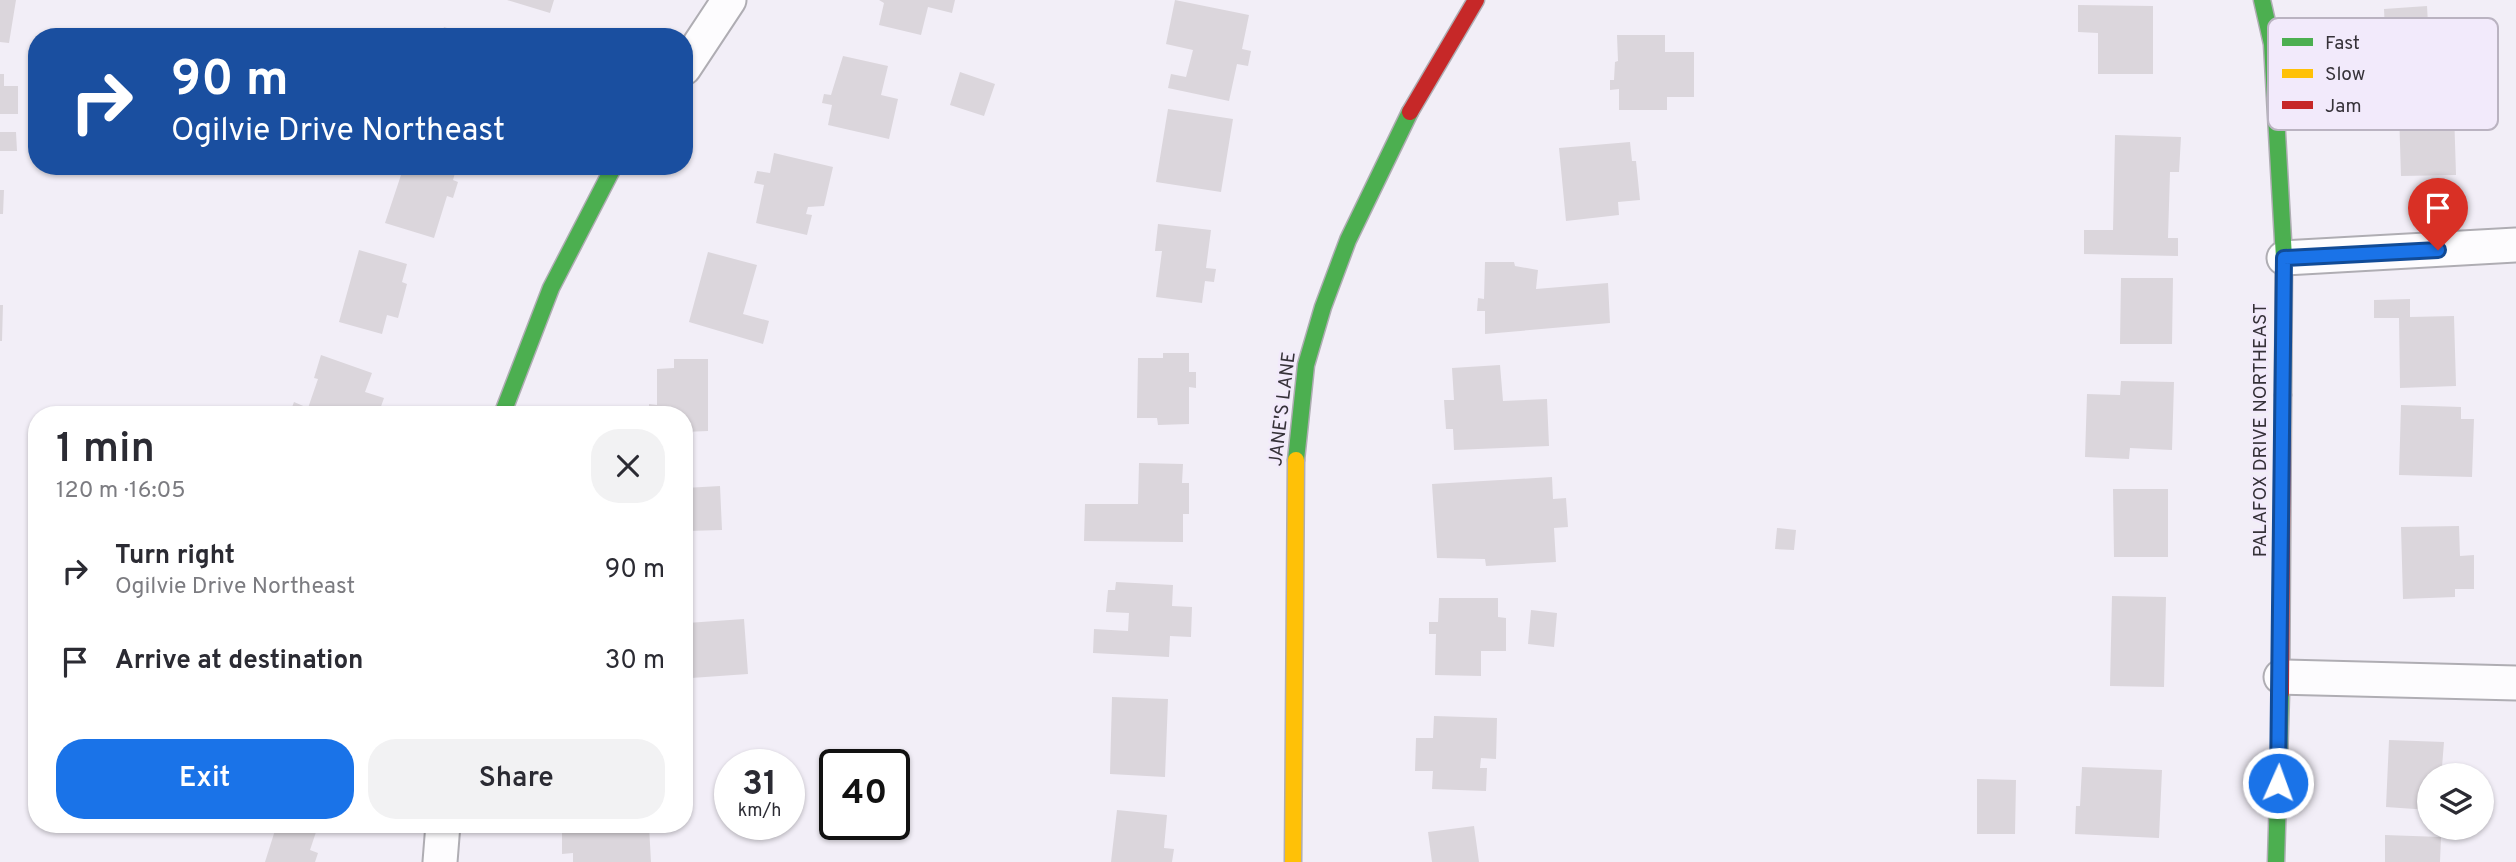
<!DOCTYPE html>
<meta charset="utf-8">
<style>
:root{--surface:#fff;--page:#f2f2f3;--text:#2b2b33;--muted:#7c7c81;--accent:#1a73e8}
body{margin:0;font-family:Overpass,sans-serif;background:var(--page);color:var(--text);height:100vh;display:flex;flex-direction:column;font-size:26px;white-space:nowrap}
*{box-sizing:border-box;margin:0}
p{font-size:23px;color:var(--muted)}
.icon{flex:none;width:38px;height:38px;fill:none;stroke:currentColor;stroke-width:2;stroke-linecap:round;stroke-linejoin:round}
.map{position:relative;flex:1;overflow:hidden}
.details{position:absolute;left:28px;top:406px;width:665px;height:427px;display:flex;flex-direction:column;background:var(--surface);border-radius:28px;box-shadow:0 2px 5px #0004}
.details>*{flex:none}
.hud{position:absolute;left:28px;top:28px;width:665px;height:147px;border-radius:28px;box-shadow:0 2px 5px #0004;background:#1a4fa0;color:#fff;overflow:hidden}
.tools{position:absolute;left:2417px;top:763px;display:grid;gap:14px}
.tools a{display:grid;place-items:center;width:77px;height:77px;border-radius:50%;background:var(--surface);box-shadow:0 2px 5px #0004;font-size:35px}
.speed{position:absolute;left:714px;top:749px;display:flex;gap:14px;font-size:35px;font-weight:700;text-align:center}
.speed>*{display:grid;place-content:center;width:91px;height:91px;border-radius:50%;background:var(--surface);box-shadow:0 2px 5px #0004;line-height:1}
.speed small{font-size:18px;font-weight:400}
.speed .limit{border:4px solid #111;border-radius:10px;background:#fff;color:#111}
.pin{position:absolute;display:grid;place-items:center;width:60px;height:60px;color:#fff;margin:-72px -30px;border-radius:50% 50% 50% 0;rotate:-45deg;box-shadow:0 0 7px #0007}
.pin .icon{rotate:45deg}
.me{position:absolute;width:77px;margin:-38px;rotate:2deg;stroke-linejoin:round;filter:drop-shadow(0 0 5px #0008)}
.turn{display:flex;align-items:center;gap:24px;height:147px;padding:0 28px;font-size:32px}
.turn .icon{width:91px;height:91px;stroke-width:2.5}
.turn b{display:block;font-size:49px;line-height:60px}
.round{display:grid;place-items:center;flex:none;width:74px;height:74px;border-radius:28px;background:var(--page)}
.overview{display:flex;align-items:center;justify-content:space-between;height:119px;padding:0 28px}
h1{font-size:42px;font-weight:600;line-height:52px}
.primary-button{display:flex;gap:14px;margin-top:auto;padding:14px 28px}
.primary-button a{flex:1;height:80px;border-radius:28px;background:var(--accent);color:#fff;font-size:28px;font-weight:600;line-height:80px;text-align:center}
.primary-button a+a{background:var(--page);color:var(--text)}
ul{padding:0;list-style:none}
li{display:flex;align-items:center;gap:21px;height:91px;padding:0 28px}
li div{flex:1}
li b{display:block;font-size:26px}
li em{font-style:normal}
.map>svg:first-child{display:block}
</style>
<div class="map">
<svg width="2516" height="862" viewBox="0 0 2516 862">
<rect width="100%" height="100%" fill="#f2eef7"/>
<path fill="#dbd6dc" d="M 0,0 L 16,0 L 9,43 L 0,42 Z
M 507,0 L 554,0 L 550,13 Z
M 879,0 L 955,0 L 952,13 L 928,7 L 921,35 L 879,25 L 884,3 Z
M 1175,0 L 1249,15 L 1242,49 L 1251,51 L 1248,66 L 1237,64 L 1229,101 L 1168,88 L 1171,74 L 1186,77 L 1193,50 L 1166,44 Z
M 2078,5 L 2153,6 L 2153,74 L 2098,74 L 2098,33 L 2078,32 Z
M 2427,6 L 2428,24 L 2443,24 L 2446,75 L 2387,78 L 2384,9 Z
M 444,27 L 471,36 L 471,37 L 441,37 Z
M 1617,35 L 1665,35 L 1665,52 L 1694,52 L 1694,97 L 1667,97 L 1667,110 L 1619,110 L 1619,89 L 1610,90 L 1610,80 L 1614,80 L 1615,62 L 1618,61 Z
M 843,56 L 888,66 L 881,95 L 898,99 L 889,139 L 828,125 L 832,105 L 822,103 L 824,94 L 831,95 Z
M 960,72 L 995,84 L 984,116 L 950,105 Z
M 0,74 L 4,74 L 4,86 L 18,86 L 18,114 L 0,114 Z
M 1168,109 L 1233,119 L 1221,192 L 1156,182 Z
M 2454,111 L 2456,175 L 2401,176 L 2399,112 Z
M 0,132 L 16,132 L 17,151 L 0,151 Z
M 2115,135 L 2181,137 L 2179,172 L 2170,172 L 2168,238 L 2178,238 L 2178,256 L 2084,254 L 2084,230 L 2113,230 Z
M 1630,142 L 1632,161 L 1636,161 L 1640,200 L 1618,202 L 1619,215 L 1566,221 L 1559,148 Z
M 774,153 L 833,167 L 824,206 L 808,207 L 806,214 L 812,215 L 807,235 L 756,223 L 764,185 L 754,183 L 757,171 L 770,173 Z
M 404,166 L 457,166 L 453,180 L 458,182 L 453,198 L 447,196 L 434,238 L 385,223 Z
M 0,190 L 4,190 L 3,214 L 0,214 Z
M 1158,224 L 1211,230 L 1206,268 L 1216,269 L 1214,282 L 1205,281 L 1202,303 L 1156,297 L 1162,251 L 1155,251 Z
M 359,250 L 407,264 L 402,282 L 407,284 L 398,318 L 387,315 L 382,334 L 339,322 Z
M 708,252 L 757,265 L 743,314 L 769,321 L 763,344 L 689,322 Z
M 1485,262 L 1514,262 L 1515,266 L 1538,270 L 1536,289 L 1608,283 L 1610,323 L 1485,334 L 1485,311 L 1477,311 L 1478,298 L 1484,299 Z
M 2121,278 L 2173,278 L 2172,344 L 2120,344 Z
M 2410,299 L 2410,317 L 2454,316 L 2456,386 L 2400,388 L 2399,318 L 2374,318 L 2374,300 Z
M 0,305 L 3,305 L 2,341 L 0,341 Z
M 1163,353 L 1189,353 L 1189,372 L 1196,372 L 1196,388 L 1189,387 L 1189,424 L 1158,425 L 1157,418 L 1137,418 L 1138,358 L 1163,358 Z
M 321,355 L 372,373 L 365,392 L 384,398 L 378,415 L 289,415 L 294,402 L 308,408 L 318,379 L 314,378 Z
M 674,359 L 708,359 L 708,431 L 684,432 L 684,415 L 649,415 L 649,404 L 657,405 L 657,369 L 674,368 Z
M 1500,365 L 1503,401 L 1547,399 L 1549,446 L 1454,450 L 1453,429 L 1446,429 L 1444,400 L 1454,400 L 1452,368 Z
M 2121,381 L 2174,382 L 2172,450 L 2130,448 L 2129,459 L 2085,457 L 2087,394 L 2120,395 Z
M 2401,405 L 2461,407 L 2461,419 L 2474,419 L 2472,477 L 2399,475 Z
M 1139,463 L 1183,464 L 1182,483 L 1189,483 L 1189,514 L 1183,514 L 1183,542 L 1084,541 L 1085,504 L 1138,504 Z
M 1552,477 L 1553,499 L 1566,498 L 1568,527 L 1554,528 L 1556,562 L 1486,566 L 1485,559 L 1437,558 L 1432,484 Z
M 720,486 L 722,530 L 687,531 L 685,488 Z
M 2113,489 L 2168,489 L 2168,557 L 2114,557 Z
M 2459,526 L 2460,556 L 2474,555 L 2474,589 L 2455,589 L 2455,597 L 2403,599 L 2401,527 Z
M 1777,528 L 1796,530 L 1794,550 L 1775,549 Z
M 1116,582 L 1173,585 L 1172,606 L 1192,607 L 1191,637 L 1170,636 L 1169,657 L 1093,653 L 1094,629 L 1128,631 L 1129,613 L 1106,612 L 1108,590 L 1115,590 Z
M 2112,596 L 2166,597 L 2164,687 L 2110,686 Z
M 1439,598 L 1498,598 L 1498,617 L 1506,618 L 1506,651 L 1481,651 L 1481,676 L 1435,675 L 1436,634 L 1429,634 L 1429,622 L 1438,622 Z
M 1531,610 L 1557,613 L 1554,647 L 1528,644 Z
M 744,619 L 748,674 L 691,678 L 687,623 Z
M 1112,697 L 1168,699 L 1165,777 L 1110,774 Z
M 1434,716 L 1497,718 L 1496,759 L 1481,758 L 1480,768 L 1487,768 L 1486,791 L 1432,789 L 1433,771 L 1415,771 L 1416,738 L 1433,738 Z
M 2389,740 L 2444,742 L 2442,767 L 2462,768 L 2462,775 L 2429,775 L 2429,810 L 2386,807 Z
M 2082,767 L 2162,770 L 2159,838 L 2075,834 L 2076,806 L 2080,806 Z
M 1977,779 L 2016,780 L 2015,834 L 1977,834 Z
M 1117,810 L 1167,815 L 1164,848 L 1174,849 L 1172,862 L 1111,862 Z
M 277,824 L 304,824 L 317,829 L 310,850 L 318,853 L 315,862 L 265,862 Z
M 649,826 L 651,862 L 573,862 L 573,853 L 562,854 L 562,831 Z
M 1474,826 L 1479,862 L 1432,862 L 1428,832 Z
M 2385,835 L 2441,837 L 2440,862 L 2385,862 Z"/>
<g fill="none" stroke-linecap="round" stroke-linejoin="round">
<defs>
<path id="street" d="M 684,68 L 729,0
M 2284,258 L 2516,245
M 2281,677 L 2516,683
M 440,862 L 443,824"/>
<path id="fast" d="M 2262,0 L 2272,44 L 2284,258 L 2283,395
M 502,415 L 551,288 L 614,166
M 1296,460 L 1306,365 L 1323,307 L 1348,240 L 1410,112
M 2276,862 L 2281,693"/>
<path id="slow" d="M 1293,862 L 1296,460"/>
<path id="jam" d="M 1410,112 L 1476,0
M 2281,693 L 2283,395"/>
</defs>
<use href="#street" stroke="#afadb3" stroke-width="37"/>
<use href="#fast" stroke="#afadb3" stroke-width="19"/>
<use href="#slow" stroke="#afadb3" stroke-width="19"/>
<use href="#jam" stroke="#afadb3" stroke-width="19"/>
<use href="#street" stroke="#fdfcfe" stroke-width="33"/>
<use href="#fast" stroke="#4caf50" stroke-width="16"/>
<use href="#slow" stroke="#ffc107" stroke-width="16"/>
<use href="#jam" stroke="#c62828" stroke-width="16"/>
</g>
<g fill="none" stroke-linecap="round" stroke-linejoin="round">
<defs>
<path id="route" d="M 2278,783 L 2284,258 L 2438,250"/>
</defs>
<use href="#route" stroke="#114b97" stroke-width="18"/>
<use href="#route" stroke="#1a73e8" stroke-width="12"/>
</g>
<g text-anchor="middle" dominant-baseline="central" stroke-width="5" stroke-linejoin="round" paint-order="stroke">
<g font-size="19" fill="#363239" stroke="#f2eafb">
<text transform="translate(1283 409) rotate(-83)">JANE'S LANE</text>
<text transform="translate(2261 430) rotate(-90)">PALAFOX DRIVE NORTHEAST</text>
</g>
</g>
<rect x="2268" y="18" width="230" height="112" rx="10" fill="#f2eafb" stroke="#bab3c1" stroke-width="2"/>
<rect x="2282" y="38" width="31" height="8" fill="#4caf50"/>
<rect x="2282" y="69" width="31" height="9" fill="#ffc107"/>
<rect x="2282" y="101" width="31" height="8" fill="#c62828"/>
<g font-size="19" fill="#363239">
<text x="2325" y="49">Fast</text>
<text x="2325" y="80">Slow</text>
<text x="2325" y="112">Jam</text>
</g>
</svg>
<div class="tools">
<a><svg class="icon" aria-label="layers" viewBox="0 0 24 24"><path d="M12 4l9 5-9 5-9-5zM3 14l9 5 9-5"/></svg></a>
</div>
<div class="speed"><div>31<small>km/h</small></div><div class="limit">40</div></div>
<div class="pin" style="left:2438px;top:250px;background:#d93025"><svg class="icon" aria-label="arrive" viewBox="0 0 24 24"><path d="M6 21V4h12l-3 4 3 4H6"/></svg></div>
<svg class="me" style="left:2278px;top:783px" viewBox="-20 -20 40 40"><circle r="17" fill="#1a73e8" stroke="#fff" stroke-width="3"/><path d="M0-11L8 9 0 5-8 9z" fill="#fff"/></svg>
<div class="hud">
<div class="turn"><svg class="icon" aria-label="right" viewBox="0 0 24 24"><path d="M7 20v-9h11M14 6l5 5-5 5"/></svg><div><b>90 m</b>Ogilvie Drive Northeast</div></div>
</div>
<section class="details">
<div class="overview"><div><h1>1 min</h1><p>120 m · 16:05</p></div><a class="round"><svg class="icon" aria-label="close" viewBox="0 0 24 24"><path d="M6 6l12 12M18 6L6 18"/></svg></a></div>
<ul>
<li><svg class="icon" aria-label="right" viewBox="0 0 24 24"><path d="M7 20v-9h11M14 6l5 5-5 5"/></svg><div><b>Turn right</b><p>Ogilvie Drive Northeast</p></div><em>90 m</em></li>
<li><svg class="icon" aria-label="arrive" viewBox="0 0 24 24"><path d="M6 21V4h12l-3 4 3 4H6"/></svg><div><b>Arrive at destination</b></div><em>30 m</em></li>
</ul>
<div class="primary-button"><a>Exit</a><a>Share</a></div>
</section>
</div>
